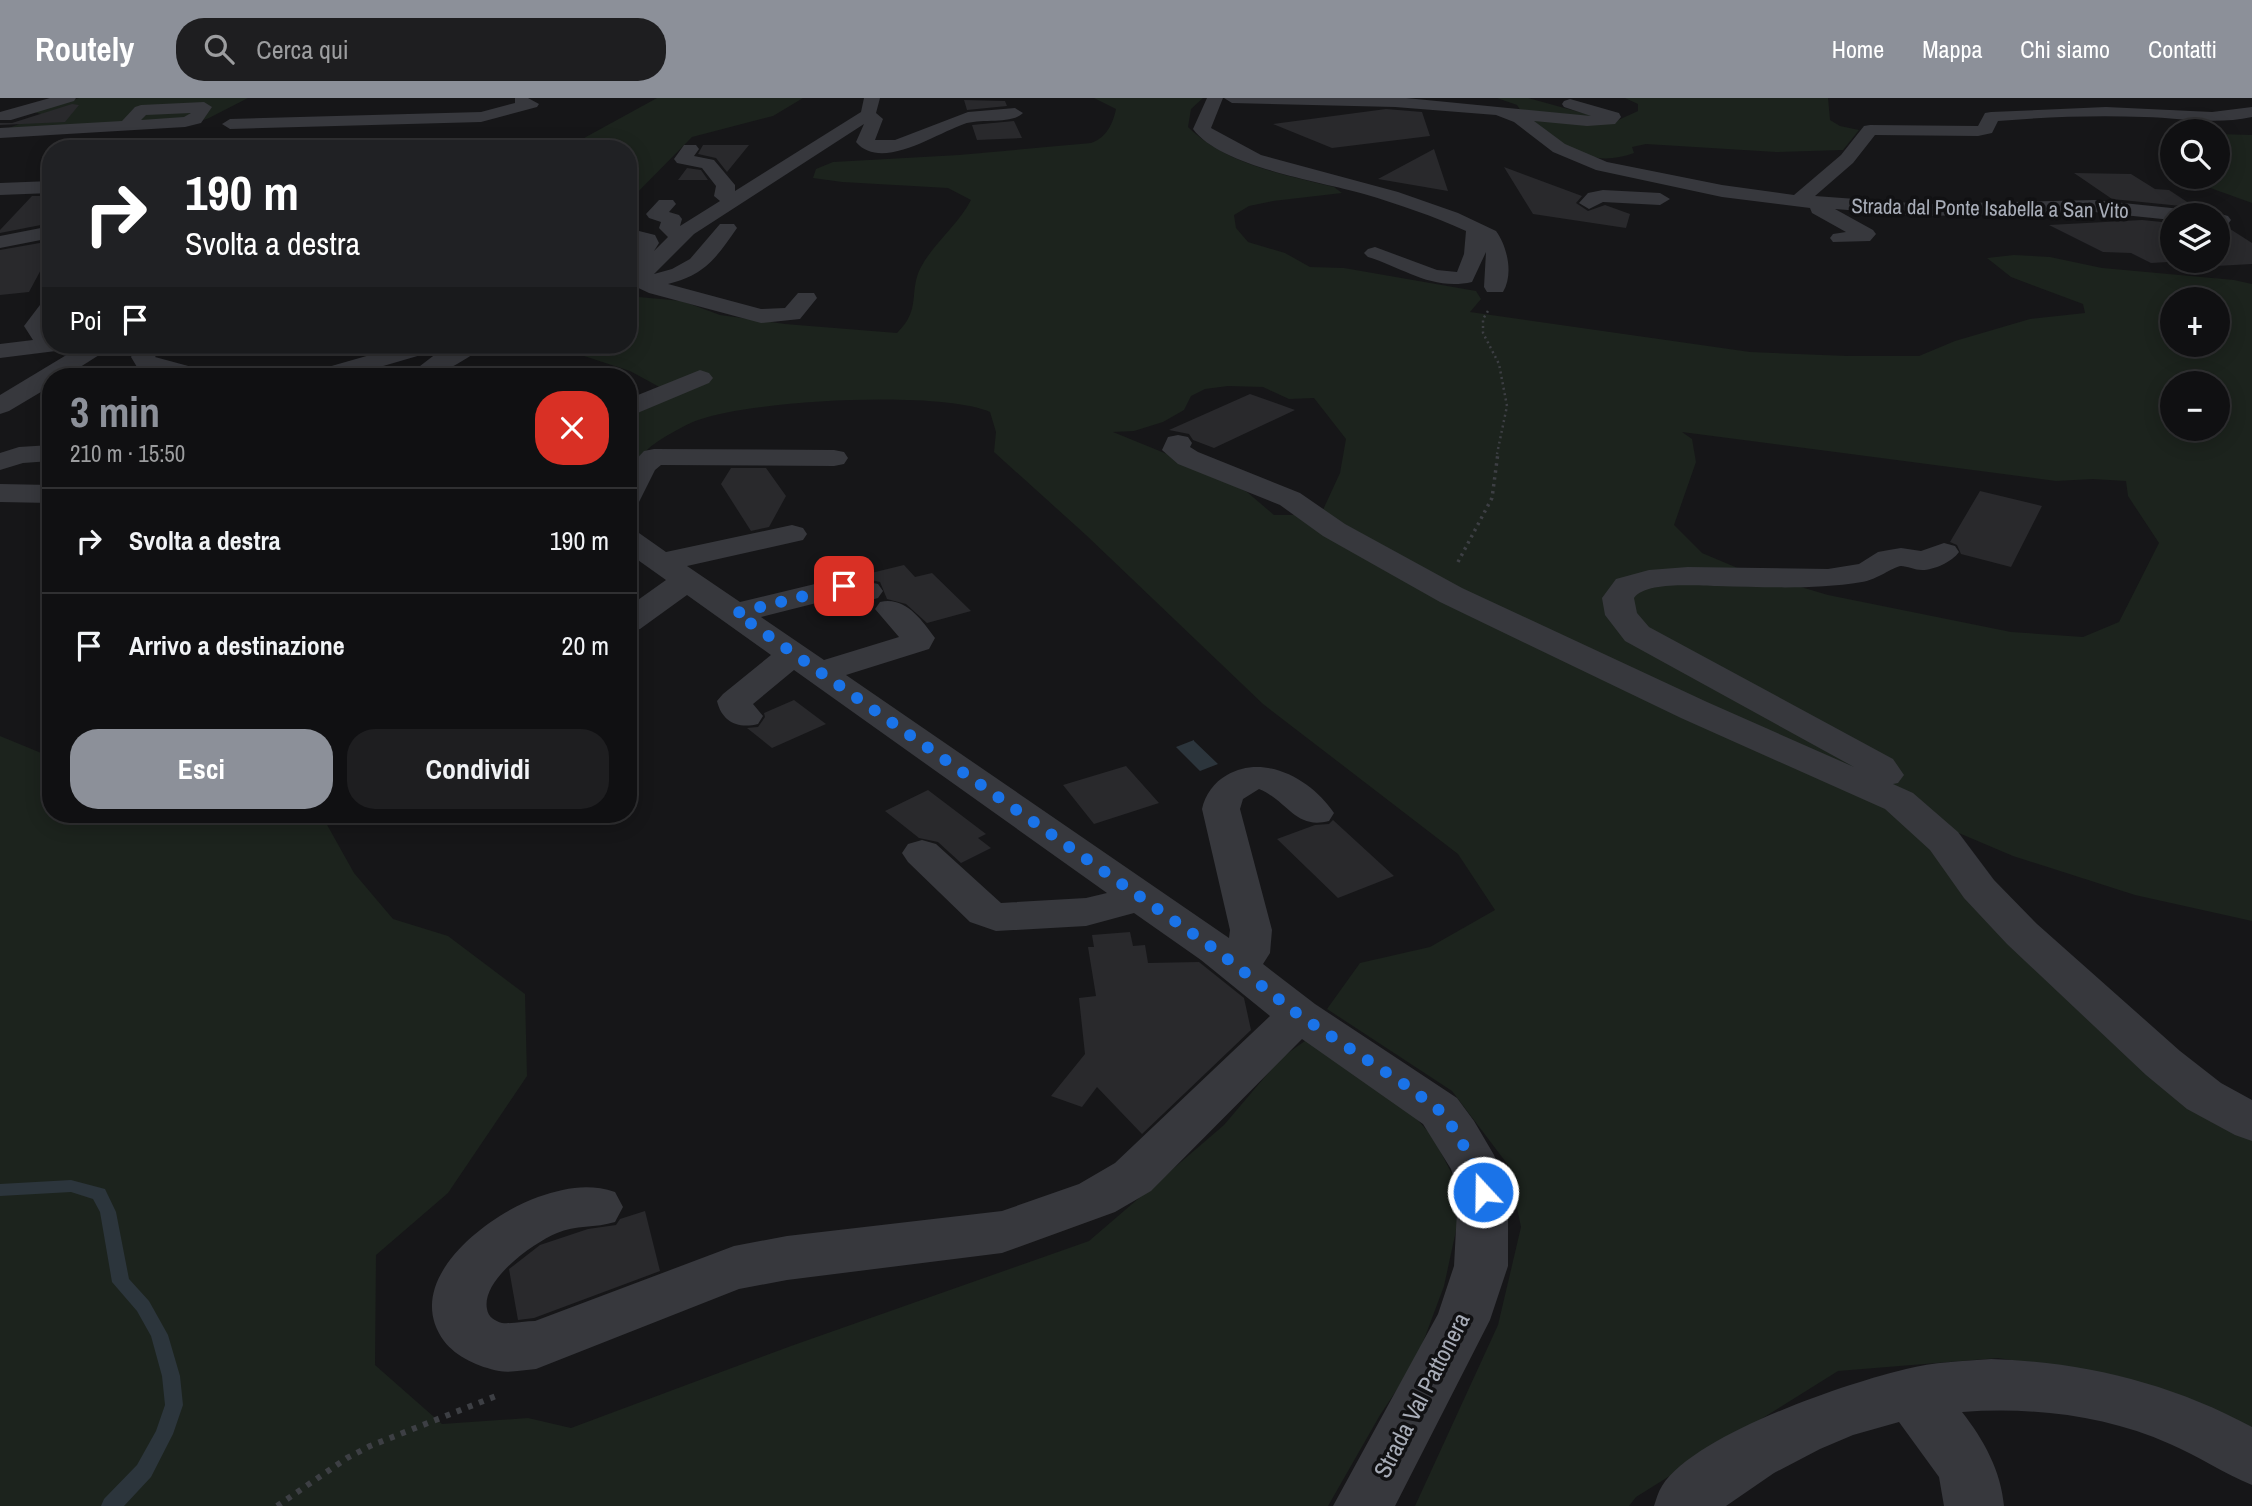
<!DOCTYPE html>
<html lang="it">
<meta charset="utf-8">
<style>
:root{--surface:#101012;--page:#1e1e20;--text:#f1f3f6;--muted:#9c9d9f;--line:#303032;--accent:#8c9099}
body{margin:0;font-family:"Archivo Narrow",sans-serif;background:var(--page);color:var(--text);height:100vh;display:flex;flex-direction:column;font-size:26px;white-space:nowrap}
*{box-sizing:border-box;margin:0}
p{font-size:23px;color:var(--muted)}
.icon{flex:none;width:38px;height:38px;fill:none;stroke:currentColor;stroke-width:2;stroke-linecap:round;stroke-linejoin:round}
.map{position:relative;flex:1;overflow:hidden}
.details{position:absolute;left:42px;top:270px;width:595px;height:455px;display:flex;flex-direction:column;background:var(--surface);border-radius:28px;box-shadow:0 4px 18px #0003,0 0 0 2px var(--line)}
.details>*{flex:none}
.top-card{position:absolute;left:42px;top:42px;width:595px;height:214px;border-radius:28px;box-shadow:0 4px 18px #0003,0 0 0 2px var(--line);background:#202124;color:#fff;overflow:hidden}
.controls{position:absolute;left:2160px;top:21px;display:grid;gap:14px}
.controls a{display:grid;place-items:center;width:70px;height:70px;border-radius:50%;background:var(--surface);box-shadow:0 4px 18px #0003,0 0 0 2px var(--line);font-size:35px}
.pin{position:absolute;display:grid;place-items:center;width:60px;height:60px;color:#fff;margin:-30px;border-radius:14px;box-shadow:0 4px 10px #0006}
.me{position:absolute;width:77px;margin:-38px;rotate:339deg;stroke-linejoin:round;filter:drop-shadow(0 0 5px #0008)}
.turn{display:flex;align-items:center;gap:24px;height:147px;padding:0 28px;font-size:32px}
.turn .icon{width:91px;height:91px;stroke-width:2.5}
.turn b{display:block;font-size:49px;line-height:60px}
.then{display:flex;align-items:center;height:66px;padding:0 28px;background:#0003;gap:14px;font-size:26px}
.round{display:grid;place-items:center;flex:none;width:74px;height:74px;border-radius:28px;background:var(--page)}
.summary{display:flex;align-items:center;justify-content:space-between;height:119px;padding:0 28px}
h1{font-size:42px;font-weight:700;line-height:52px;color:var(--accent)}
.cta{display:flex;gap:14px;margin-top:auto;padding:14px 28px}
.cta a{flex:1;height:80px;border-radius:28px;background:var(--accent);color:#fff;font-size:28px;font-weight:700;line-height:80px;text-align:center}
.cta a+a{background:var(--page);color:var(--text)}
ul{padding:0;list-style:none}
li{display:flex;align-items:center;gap:21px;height:105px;padding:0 28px;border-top:2px solid var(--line)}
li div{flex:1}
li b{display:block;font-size:26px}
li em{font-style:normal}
header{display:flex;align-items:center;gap:42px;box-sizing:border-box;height:98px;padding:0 35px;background:var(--accent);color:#fff}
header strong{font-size:33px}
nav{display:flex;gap:38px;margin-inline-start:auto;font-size:24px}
.search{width:490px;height:63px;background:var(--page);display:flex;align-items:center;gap:18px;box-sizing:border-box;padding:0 24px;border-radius:28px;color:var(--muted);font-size:26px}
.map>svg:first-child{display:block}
</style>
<header>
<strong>Routely</strong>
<div class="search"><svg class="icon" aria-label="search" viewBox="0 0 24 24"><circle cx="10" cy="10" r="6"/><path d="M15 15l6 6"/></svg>Cerca qui</div>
<nav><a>Home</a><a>Mappa</a><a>Chi siamo</a><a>Contatti</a></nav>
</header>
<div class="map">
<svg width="2252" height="1408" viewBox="0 0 2252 1408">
<rect width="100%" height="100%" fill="#161618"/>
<path fill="#1c231d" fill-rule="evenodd" d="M 79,0 L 248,0 L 209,20 L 195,25 L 3,32 L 44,17 L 34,14 Z
M 657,0 L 803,0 L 773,18 L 692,39 L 628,104 L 628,51 L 564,51 Z
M 1094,0 L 1203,0 L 1191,11 L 1188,29 C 1227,67 1283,76 1334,89 L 1342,95 L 1273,103 L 1249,108 L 1234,117 L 1236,130 L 1248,144 L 1285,155 L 1310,169 L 1344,170 L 1476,193 L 1481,201 L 1470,214 L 1750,254 L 1848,258 L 1919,258 L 1955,243 L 2030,221 L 2085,215 L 2083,206 L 2011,179 L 1987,160 L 2014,157 L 2050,159 L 2102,170 L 2234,182 L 2252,186 L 2252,823 L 2135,797 L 2013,758 L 1947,730 L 1702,603 L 1471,496 L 1322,414 L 1340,375 L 1346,341 L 1314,300 L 1289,301 L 1263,289 L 1228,288 L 1205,291 L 1191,298 L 1184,312 L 1163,324 L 1134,333 L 1113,334 L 1194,367 L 1247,394 L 1274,417 L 1297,417 L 1882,707 L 2252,1035 L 2252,1341 L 2069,1271 L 1998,1260 L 1838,1273 L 1636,1399 L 1629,1408 L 1415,1408 L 1498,1227 L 1521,1129 L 1508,1067 L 1452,993 L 1327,911 L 1360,865 L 1430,849 L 1495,812 L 1458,756 L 1263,606 L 1086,437 L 994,354 L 996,334 L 990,314 C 940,292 752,302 698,322 C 686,326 656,343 647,352 C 640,360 634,370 628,378 L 628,326 L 639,314 L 676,298 L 630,273 L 578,256 L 518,249 L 518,247 L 628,247 L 628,198 L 682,203 L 720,217 L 785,226 L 897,235 C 922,211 908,194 921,169 C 934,145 958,127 971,102 L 948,90 L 842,84 L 813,80 L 816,71 L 833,64 L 959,57 L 1091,45 C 1106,40 1113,26 1116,11 ZM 2172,201 L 2217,201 L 2217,247 L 2172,247 ZM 2172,285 L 2217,285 L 2217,331 L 2172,331 ZM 1682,334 L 2056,383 L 2093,381 L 2126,383 L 2128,398 L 2159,445 L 2119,524 L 2083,539 L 2011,534 L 1828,497 L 1740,471 L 1702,455 L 1674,427 L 1696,364 L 1692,341 Z
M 1497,0 L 1528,0 L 1601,20 L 1521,13 L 1517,7 Z
M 1625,0 L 1828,0 L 1830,22 L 1840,28 L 1859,32 L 1843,52 L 1776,54 L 1646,46 L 1632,49 L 1634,55 C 1590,71 1565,49 1532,22 L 1614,24 L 1638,13 L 1638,6 Z
M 2217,36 L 2252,37 L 2252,105 L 2180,79 L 2217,79 Z
M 0,638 L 51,659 L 51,716 L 321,716 L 354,775 L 393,821 L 448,838 L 525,896 L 527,978 L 448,1095 L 376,1157 L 375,1267 L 442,1326 L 528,1320 L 571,1330 L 791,1248 L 1089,1143 L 1224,1027 L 1281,960 L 1309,940 L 1405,1008 L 1433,1039 L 1455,1082 L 1457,1128 L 1444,1188 L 1416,1263 L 1380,1317 L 1328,1408 L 0,1408 Z"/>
<path fill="#2c353c" d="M 1194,642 L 1194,643 L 1218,666 L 1200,673 L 1176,649 Z"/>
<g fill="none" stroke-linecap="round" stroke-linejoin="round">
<path fill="#2c353c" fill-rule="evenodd" d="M 71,1082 L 105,1091 L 116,1114 L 129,1181 L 149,1203 L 168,1237 L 180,1278 L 183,1307 L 173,1336 L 151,1379 L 124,1408 L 101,1408 L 104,1401 L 137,1367 L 156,1333 L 165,1307 L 162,1278 L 151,1238 L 137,1213 L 112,1184 L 100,1114 L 93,1101 L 71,1094 L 0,1098 L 0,1086 Z"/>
</g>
<path fill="#29292c" d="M 964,2 L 1005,3 L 1007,8 L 967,12 Z
M 72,6 L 79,7 L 65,24 L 0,27 L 0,25 L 12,25 Z
M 1386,11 L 1422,14 L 1430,38 L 1332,50 L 1273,26 Z
M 1014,23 L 1022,40 L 977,42 L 972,27 Z
M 703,47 L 749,47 L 727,74 L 716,60 L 698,56 Z
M 1434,51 L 1448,93 L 1378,81 Z
M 1504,69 L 1582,98 L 1576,105 L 1588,113 L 1605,107 L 1630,116 L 1626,130 L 1533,116 Z
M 687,70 L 701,72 L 708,82 L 678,82 Z
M 2074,75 L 2131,76 L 2155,91 L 2169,92 L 2207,117 L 2194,117 L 2190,111 L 2181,108 L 2112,101 Z
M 32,98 L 51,98 L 51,125 L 0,135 L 0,132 Z
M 2142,122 L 2172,125 L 2172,163 L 2184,163 L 2151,165 L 2131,155 L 2103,154 L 2049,127 Z
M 2227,129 L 2252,145 L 2252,166 L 2198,169 L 2185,163 L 2217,163 L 2217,130 Z
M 51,143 L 51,153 L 29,194 L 0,197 L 0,152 Z
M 1250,296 L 1295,312 L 1214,350 L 1193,342 L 1189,336 L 1169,332 Z
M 731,370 L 766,370 L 786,398 L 769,429 L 751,433 L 721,386 Z
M 1980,393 L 2042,408 L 2011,469 L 1961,456 L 1957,447 L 1950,444 Z
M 904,467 L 915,479 L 932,475 L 971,513 L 927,525 L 906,506 L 887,501 L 880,484 L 871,482 L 867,476 Z
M 794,602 L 826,626 L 772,650 L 747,630 L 758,629 L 765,619 L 764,615 Z
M 1126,668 L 1159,705 L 1094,726 L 1063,687 Z
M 928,692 L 986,736 L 978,740 L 991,750 L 961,765 L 938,744 L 919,740 L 885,713 Z
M 1333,722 L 1394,778 L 1338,800 L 1277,741 L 1315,727 L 1329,726 Z
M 1130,834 L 1133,848 L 1145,847 L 1148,865 L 1199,864 L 1244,900 L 1251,932 L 1142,1036 L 1097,989 L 1082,1009 L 1051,998 L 1085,956 L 1079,900 L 1096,898 L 1088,849 L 1094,849 L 1092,837 Z
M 645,1113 L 660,1173 L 534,1220 L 518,1222 L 509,1171 L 513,1168 L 540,1147 L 588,1131 L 616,1127 L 620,1121 Z"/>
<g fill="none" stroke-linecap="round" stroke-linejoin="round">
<path stroke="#3d3f44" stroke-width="2.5" stroke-dasharray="2 3.5" stroke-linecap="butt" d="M 1488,213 L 1483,221 L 1483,235 L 1499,266 L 1507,308 L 1497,356"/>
<path stroke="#3d3f44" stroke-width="3.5" stroke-dasharray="2.5 4.5" stroke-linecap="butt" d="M 1458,464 L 1492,400 L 1498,355"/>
<path stroke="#3d3f44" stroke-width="6" stroke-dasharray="5 7" stroke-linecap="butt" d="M 277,1408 L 347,1360 L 370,1348 L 501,1296"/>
<path fill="#37383d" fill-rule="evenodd" d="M 50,0 L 76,0 L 74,3 L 11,22 L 0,22 L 0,14 Z
M 515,0 L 528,0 L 539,6 L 537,9 L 481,24 L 230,31 L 222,26 L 230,21 L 481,14 L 515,5 Z
M 864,0 L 880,0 L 876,15 L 883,21 L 875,42 L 895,42 L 968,14 L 1015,10 L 1023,15 C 1011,27 981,20 964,26 C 937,35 881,74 856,44 L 864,26 L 694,136 L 654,176 L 672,171 L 690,161 L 720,126 L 734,126 L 737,130 C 716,160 705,177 668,186 L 761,211 L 785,210 L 798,195 L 814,195 L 817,200 L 800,221 L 761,225 L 649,195 L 632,187 L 628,189 L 628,157 L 638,145 L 628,142 L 628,134 L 635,132 L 655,137 L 659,145 L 654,153 L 668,139 L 659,130 L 661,124 L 649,120 L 646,116 L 659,102 L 673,102 L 676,106 L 669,114 L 679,117 L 682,121 L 680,128 L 720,103 L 714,98 L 716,88 L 702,70 L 677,65 L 674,61 L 684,47 L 696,47 L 699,51 L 694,58 L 714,62 L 735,87 L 735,93 L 861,14 Z
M 1207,0 L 1223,0 L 1211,30 L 1261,57 L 1398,94 L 1458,115 L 1496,133 C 1507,148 1514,176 1503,194 L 1487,194 L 1484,189 L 1486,154 L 1472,184 C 1432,193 1404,170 1368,159 L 1364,155 L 1368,151 L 1375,149 L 1437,172 L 1457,174 L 1464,156 L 1466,133 C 1433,118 1398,106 1364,96 C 1319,83 1221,69 1193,31 Z
M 1224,0 L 1406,0 L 1591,18 L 1564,9 L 1562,6 L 1564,3 L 1570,1 L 1619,15 L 1621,19 L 1615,26 L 1587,28 L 1534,23 L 1565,46 L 1607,64 L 1722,87 L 1794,97 L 1841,57 L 1864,28 L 1870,27 L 1978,28 L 1985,15 L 1991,14 L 2106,9 L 2212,14 L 2252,9 L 2252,19 C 2216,27 2181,20 2144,19 C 2095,17 2046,19 1998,23 L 1992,35 L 1978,38 L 1875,37 L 1853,65 L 1815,98 L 1924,106 L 2094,102 L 2181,111 L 2188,113 L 2191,117 L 2172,117 L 2172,122 L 2094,114 L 1924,118 L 1835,111 L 1873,132 L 1876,136 L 1870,143 L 1833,144 L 1830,140 L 1833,136 L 1846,134 L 1812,115 L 1810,110 L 1722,99 L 1596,72 L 1553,54 L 1514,24 L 1496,17 L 1395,9 L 1232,5 Z
M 204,4 L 212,9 L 201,25 L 185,29 L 0,40 L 0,30 L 122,23 L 135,9 L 141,7 ZM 191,15 L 184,19 L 141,22 L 146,17 Z
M 51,83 L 51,95 L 0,97 L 0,85 Z
M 1603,92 L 1660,95 L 1670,101 L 1660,107 L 1603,104 L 1589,111 L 1579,105 L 1588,95 Z
M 2217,115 L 2228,118 L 2231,122 L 2228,126 L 2217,127 L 2217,117 L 2210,117 Z
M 51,128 L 51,140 L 0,150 L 0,138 Z
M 51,201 L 51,224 L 48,228 L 51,233 L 51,247 L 68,247 L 64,252 L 0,260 L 0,246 L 33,242 L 24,228 L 43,203 Z
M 83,247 L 111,247 L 107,252 L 66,278 L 51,278 L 51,288 L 9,313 L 0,316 L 0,297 Z
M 137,247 L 165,247 L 155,259 L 192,269 L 195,274 L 192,278 L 171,278 L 137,269 L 131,259 Z
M 405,247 L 442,247 L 438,252 L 349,278 L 311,278 L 314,273 Z
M 456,247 L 487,247 C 485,250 439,277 435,278 C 427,280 415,278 407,278 L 437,255 Z
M 700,272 L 709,275 L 713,280 L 709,285 L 628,319 L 628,301 Z
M 1178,337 L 1188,339 L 1192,345 L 1190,349 L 1198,354 L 1300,395 L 1345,426 L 1462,490 L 1707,604 L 1854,669 L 1625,543 L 1605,517 L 1602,500 L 1616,481 L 1649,472 L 1688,469 L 1828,471 L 1859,466 L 1878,454 L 1889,452 L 1901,450 L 1921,453 L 1944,445 L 1955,448 L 1959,454 C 1952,464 1934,472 1922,472 C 1915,472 1907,468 1901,468 C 1892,469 1877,482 1862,484 C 1813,492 1765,489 1717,488 C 1697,488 1646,483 1634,500 L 1637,515 L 1649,529 L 1893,661 L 1904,677 L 1898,685 L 1893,686 L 1913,695 L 1958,734 L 1994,782 L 2037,826 L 2180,953 L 2221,985 L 2252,1002 L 2252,1043 L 2235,1037 L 2187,1011 L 2146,977 L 2007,846 L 1964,800 L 1930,752 L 1885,711 L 1681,620 L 1440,504 L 1323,438 L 1280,407 L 1178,366 L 1162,352 L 1168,339 Z
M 51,347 L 51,363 L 23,365 L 0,372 L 0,355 L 19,349 Z
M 654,351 L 834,352 L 844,354 L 848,360 L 844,366 L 834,368 L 661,367 L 655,372 L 638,406 L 628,409 L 628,370 L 644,353 Z
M 0,386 L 51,387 L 51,405 L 0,404 Z
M 792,427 L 803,430 L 807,436 L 803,442 L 687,468 L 740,504 L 844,479 L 878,486 L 883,493 L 878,500 L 867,503 L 844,498 L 761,519 L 824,562 L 899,539 L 875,511 L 880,504 C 905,498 921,521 935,540 L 929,551 L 846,577 L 1229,840 L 1230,832 L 1202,711 C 1205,697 1214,684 1227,677 C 1265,655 1312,682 1334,715 L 1329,723 C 1295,732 1288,703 1259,691 L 1243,701 L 1240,711 L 1272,832 L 1270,855 L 1263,866 L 1315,906 L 1457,1000 L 1474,1023 L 1494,1057 L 1508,1094 L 1508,1168 L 1490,1222 L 1395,1408 L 1333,1408 L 1438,1216 L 1454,1168 L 1458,1094 L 1451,1071 L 1423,1026 L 1302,941 L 1151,1093 L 1115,1114 L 1002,1155 L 787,1182 L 739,1191 L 536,1271 C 524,1272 510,1275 499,1273 C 479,1269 456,1259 444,1243 C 400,1183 487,1117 538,1099 C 565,1090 588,1085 615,1094 L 623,1109 L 615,1124 C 596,1130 575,1127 557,1135 C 533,1145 481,1182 487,1211 C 488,1219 495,1223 502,1225 C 512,1226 525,1223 535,1223 L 734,1148 L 787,1138 L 1002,1113 L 1079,1086 L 1115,1065 L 1270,918 L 1201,862 L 1134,815 L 1086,828 L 996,833 L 970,824 L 908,764 L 902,755 L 908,746 L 922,742 L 936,746 L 1001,805 L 1086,800 L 1107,795 L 794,572 L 753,606 L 763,618 L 758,626 C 738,631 722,624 717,603 L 723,596 L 771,557 L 687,497 L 640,531 L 628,534 L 628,509 L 666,482 L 628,455 L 628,432 L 639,435 L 666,454 Z
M 1991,1261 C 2084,1264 2170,1285 2252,1329 L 2252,1387 C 2223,1375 2198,1358 2170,1346 C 2105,1317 2032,1309 1962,1314 C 1984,1342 2001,1373 2004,1408 L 1944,1408 L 1939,1379 L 1899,1324 L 1853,1337 L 1820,1351 L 1774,1375 L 1726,1408 L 1654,1408 C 1656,1402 1658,1394 1662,1388 C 1695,1336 1847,1285 1906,1271 C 1933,1264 1963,1263 1991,1261 Z"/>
</g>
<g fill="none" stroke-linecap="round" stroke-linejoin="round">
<path stroke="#1a73e8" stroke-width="12" stroke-dasharray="0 21.6" d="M 844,488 L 736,515 L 1216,852 L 1299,917 L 1410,990 L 1440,1013 L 1457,1035 L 1476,1071 L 1483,1094"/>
</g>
<g text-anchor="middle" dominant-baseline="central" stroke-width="7" stroke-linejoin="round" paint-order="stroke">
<g font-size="21" fill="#a8adb8" stroke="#111113">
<text transform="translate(1990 110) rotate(1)">Strada dal Ponte Isabella a San Vito</text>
</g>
<g font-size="24" fill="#a8adb8" stroke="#111113">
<text transform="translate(1421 1297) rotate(-63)">Strada Val Pattonera</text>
</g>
</g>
</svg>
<div class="controls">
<a><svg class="icon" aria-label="search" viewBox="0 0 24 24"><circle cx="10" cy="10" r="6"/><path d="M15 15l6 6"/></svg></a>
<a><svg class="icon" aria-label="layers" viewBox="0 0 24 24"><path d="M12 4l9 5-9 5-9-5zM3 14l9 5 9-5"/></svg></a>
<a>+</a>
<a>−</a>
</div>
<div class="pin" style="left:844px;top:488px;background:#d93025"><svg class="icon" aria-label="arrive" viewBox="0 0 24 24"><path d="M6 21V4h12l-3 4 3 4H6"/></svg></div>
<svg class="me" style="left:1483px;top:1094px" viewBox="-20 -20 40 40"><circle r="17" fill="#1a73e8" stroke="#fff" stroke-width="3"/><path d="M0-11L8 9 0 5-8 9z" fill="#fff"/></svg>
<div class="top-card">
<div class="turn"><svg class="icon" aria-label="right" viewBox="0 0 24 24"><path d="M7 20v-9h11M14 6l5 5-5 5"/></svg><div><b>190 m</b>Svolta a destra</div></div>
<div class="then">Poi<svg class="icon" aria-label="arrive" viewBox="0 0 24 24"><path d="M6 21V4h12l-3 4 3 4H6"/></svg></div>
</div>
<section class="details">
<div class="summary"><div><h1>3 min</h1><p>210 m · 15:50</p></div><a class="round" style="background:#d93025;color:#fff"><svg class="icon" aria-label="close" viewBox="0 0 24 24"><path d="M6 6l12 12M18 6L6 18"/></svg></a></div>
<ul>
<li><svg class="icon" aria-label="right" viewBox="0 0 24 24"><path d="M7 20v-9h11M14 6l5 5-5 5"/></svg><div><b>Svolta a destra</b></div><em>190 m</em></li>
<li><svg class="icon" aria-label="arrive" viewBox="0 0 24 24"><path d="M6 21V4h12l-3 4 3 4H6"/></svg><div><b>Arrivo a destinazione</b></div><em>20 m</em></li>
</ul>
<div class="cta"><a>Esci</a><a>Condividi</a></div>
</section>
</div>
